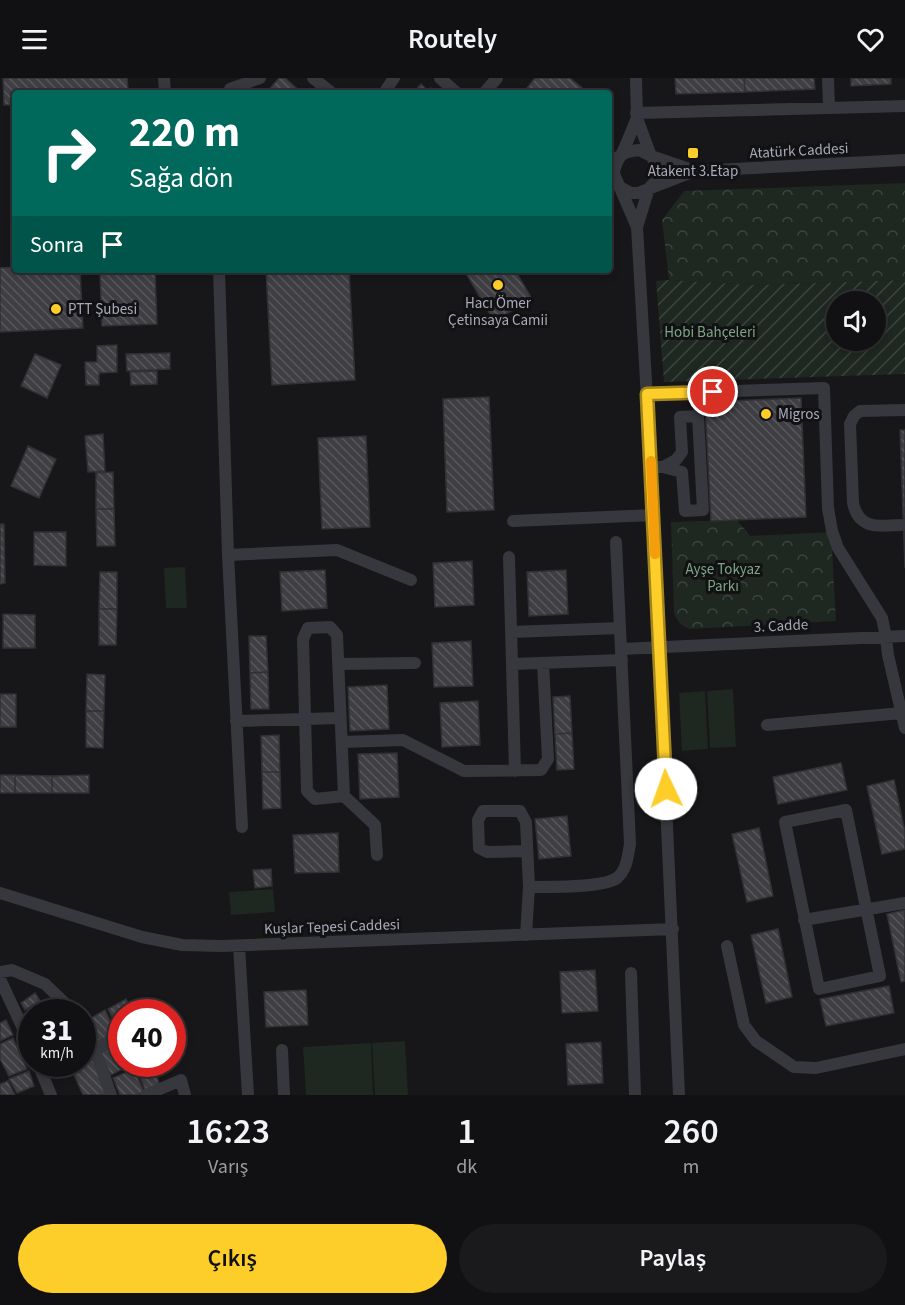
<!DOCTYPE html>
<html lang="tr">
<meta charset="utf-8">
<style>
:root{--surface:#111013;--page:#1a191c;--text:#f1f3f6;--muted:#9c9da0;--line:#303033;--accent:#fdcd2a}
body{margin:0;font-family:"Source Sans 3",sans-serif;background:var(--page);color:var(--text);height:100vh;display:flex;flex-direction:column;font-size:22px;white-space:nowrap}
*{box-sizing:border-box;margin:0}
p{font-size:20px;color:var(--muted)}
.icon{flex:none;width:33px;height:33px;fill:none;stroke:currentColor;stroke-width:2;stroke-linecap:round;stroke-linejoin:round}
.map{position:relative;height:1017px;overflow:hidden}
.panel{display:flex;flex-direction:column;background:var(--surface);flex:1}
.panel>*{flex:none}
.top-card{position:absolute;left:12px;top:12px;width:600px;height:183px;border-radius:6px;box-shadow:0 3px 9px #0003,0 0 0 2px var(--line);background:#00695c;color:#fff;overflow:hidden}
.controls{position:absolute;left:826px;top:213px;display:grid;gap:12px}
.controls a{display:grid;place-items:center;width:60px;height:60px;border-radius:50%;background:var(--surface);box-shadow:0 3px 9px #0003,0 0 0 2px var(--line);font-size:30px}
.speed{position:absolute;left:18px;top:921px;display:flex;gap:12px;font-size:30px;font-weight:700;text-align:center}
.speed>*{display:grid;place-content:center;width:78px;height:78px;border-radius:50%;background:var(--surface);box-shadow:0 3px 9px #0003,0 0 0 2px var(--line);line-height:1}
.speed small{font-size:15px;font-weight:400}
.speed .limit{border:9px solid #d22;background:#fff;color:#111}
.pin{position:absolute;display:grid;place-items:center;width:51px;height:51px;color:#fff;margin:-26px;border:3px solid #fff;border-radius:50%;box-shadow:0 2px 6px #0007}
.me{position:absolute;width:66px;margin:-33px;rotate:357deg;stroke-linejoin:round;filter:drop-shadow(0 0 4px #0008)}
.turn{display:flex;align-items:center;gap:21px;height:126px;padding:0 18px;font-size:27px}
.turn .icon{width:78px;height:78px;stroke-width:2.5}
.turn b{display:block;font-size:42px;line-height:51px}
.then{display:flex;align-items:center;height:57px;padding:0 18px;background:#0003;gap:12px;font-size:22px}
.eta{display:flex;justify-content:space-evenly;align-items:center;height:102px;text-align:center}
.eta b{font-size:36px;font-weight:600;line-height:42px}
.button{display:flex;gap:12px;margin-top:auto;padding:12px 18px}
.button a{flex:1;height:69px;border-radius:36px;background:var(--accent);color:#111;font-size:24px;font-weight:600;line-height:69px;text-align:center}
.button a+a{background:var(--page);color:var(--text)}
header{display:flex;justify-content:space-between;align-items:center;height:78px;padding:0 18px;background:var(--surface);font-size:27px;font-weight:600}
.map>svg:first-child{display:block}
</style>
<header><svg class="icon" aria-label="menu" viewBox="0 0 24 24"><path d="M4 6h16M4 12h16M4 18h16"/></svg>Routely<svg class="icon" aria-label="heart" viewBox="0 0 24 24"><path d="M12 20l-8-8c-3-5 5-10 8-4 3-6 11-1 8 4z"/></svg></header>
<div class="map">
<svg width="905" height="1017" viewBox="0 0 905 1017">
<defs>
<pattern id="forest-crowns" width="20" height="18" patternUnits="userSpaceOnUse" patternTransform="scale(1.5)"><rect width="20" height="18" fill="#1e2720"/><path d="M2 6a3 3 0 1 1 6 0M12 15a3 3 0 1 1 6 0" fill="none" stroke="#3c443e"/></pattern>
<pattern id="garden-furrows" width="10" height="10" patternUnits="userSpaceOnUse" patternTransform="scale(1.5)"><rect width="10" height="10" fill="#1e2720"/><path d="M-1 1l2-2M0 10L10 0M9 11l2-2" fill="none" stroke="#3c443e"/></pattern>
<pattern id="building-back-hatch" width="6" height="6" patternUnits="userSpaceOnUse" patternTransform="scale(1.5)"><rect width="6" height="6" fill="#3e3e43"/><path d="M-1 5l2 2M0 0l6 6M5-1l2 2" fill="none" stroke="#57575c"/></pattern>
</defs>
<rect width="100%" height="100%" fill="#171619"/>
<path fill="url(#forest-crowns)" d="M 905,105 L 905,202 L 753,207 L 669,202 L 662,142 L 684,113 Z
M 737,442 L 750,458 L 831,454 L 836,543 L 689,551 L 680,546 L 674,536 L 671,444 Z"/>
<path fill="url(#garden-furrows)" fill-rule="evenodd" d="M 669,202 L 753,207 L 905,202 L 905,296 L 664,304 L 656,203 ZM 837,224 L 876,224 L 876,262 L 837,262 Z"/>
<path fill="#1e2720" d="M 185,489 L 187,530 L 166,530 L 164,490 Z
M 733,611 L 736,669 L 710,670 L 707,613 Z
M 705,613 L 708,671 L 682,673 L 679,615 Z
M 273,811 L 275,834 L 231,837 L 229,814 Z
M 405,963 L 408,1017 L 375,1017 L 372,965 Z
M 371,965 L 373,1017 L 306,1017 L 303,969 Z"/>
<path fill="url(#building-back-hatch)" stroke="#313035" stroke-width="1.5" d="M 3,0 L 127,0 L 128,11 L 116,11 L 117,15 L 15,15 L 15,27 L 4,27 Z
M 279,0 L 285,0 L 302,15 L 266,15 Z
M 535,0 L 570,0 L 586,13 L 584,15 L 523,15 Z
M 675,0 L 744,0 L 745,14 L 676,16 Z
M 744,0 L 814,0 L 815,11 L 745,14 Z
M 851,0 L 891,0 L 891,6 L 851,8 Z
M 421,6 L 428,13 L 431,10 L 436,15 L 413,15 Z
M 15,189 L 15,192 L 80,192 L 83,250 L 0,254 L 0,190 Z
M 266,192 L 349,192 L 355,302 L 272,307 Z
M 464,192 L 515,192 L 532,221 L 494,243 Z
M 155,193 L 157,246 L 102,248 L 100,195 Z
M 117,267 L 117,294 L 99,295 L 99,307 L 86,307 L 85,284 L 97,284 L 97,268 Z
M 170,275 L 170,291 L 127,293 L 126,276 Z
M 35,276 L 61,287 L 47,320 L 21,308 Z
M 157,293 L 157,306 L 131,307 L 130,294 Z
M 489,319 L 494,432 L 447,434 L 443,321 Z
M 801,320 L 806,439 L 711,443 L 705,324 Z
M 900,352 L 905,352 L 905,490 Z
M 103,356 L 105,393 L 88,394 L 85,358 Z
M 366,358 L 370,449 L 322,451 L 318,360 Z
M 28,368 L 56,381 L 39,420 L 11,408 Z
M 113,394 L 114,431 L 96,431 L 96,395 Z
M 96,431 L 114,431 L 115,468 L 97,468 Z
M 0,446 L 4,446 L 5,505 L 0,506 Z
M 34,454 L 66,454 L 66,488 L 34,487 Z
M 472,483 L 474,527 L 435,529 L 433,485 Z
M 325,492 L 327,530 L 282,533 L 280,494 Z
M 566,492 L 568,536 L 529,538 L 527,494 Z
M 100,494 L 117,494 L 117,531 L 99,531 Z
M 99,531 L 117,531 L 116,567 L 99,567 Z
M 3,536 L 35,537 L 35,570 L 3,570 Z
M 249,558 L 266,558 L 268,594 L 250,595 Z
M 471,563 L 473,608 L 434,609 L 432,565 Z
M 268,594 L 269,631 L 251,631 L 250,595 Z
M 87,596 L 105,597 L 104,633 L 86,633 Z
M 387,607 L 389,651 L 350,653 L 348,609 Z
M 0,616 L 16,616 L 16,649 L 0,649 Z
M 570,618 L 572,655 L 555,656 L 553,619 Z
M 478,623 L 480,667 L 442,669 L 440,625 Z
M 86,633 L 104,633 L 103,670 L 86,669 Z
M 572,655 L 574,691 L 557,692 L 555,656 Z
M 279,657 L 280,694 L 262,694 L 261,658 Z
M 397,675 L 399,719 L 360,721 L 358,676 Z
M 841,685 L 847,712 L 778,726 L 773,699 Z
M 262,694 L 280,694 L 281,730 L 263,731 Z
M 0,697 L 15,697 L 15,715 L 0,715 Z
M 15,697 L 52,698 L 52,715 L 15,715 Z
M 89,697 L 89,715 L 52,715 L 52,698 Z
M 894,702 L 905,754 L 905,771 L 882,776 L 867,708 Z
M 567,738 L 571,778 L 539,781 L 535,741 Z
M 759,750 L 773,818 L 747,824 L 732,756 Z
M 338,755 L 339,794 L 295,795 L 293,757 Z
M 271,791 L 272,808 L 255,810 L 253,792 Z
M 905,832 L 905,903 L 901,904 L 887,836 Z
M 778,851 L 792,919 L 766,925 L 751,857 Z
M 595,892 L 598,933 L 562,935 L 560,894 Z
M 889,908 L 894,935 L 826,948 L 820,921 Z
M 306,912 L 308,947 L 266,949 L 264,914 Z
M 35,915 L 40,923 L 25,932 L 21,925 Z
M 126,921 L 133,934 L 122,934 L 122,952 L 119,954 L 108,931 Z
M 42,928 L 45,934 L 32,934 L 32,953 L 24,936 Z
M 105,932 L 116,955 L 98,964 L 86,943 Z
M 6,942 L 13,957 L 0,963 L 0,945 Z
M 13,960 L 27,991 L 9,998 L 0,981 L 0,966 Z
M 122,963 L 122,986 L 132,986 L 111,997 L 100,975 Z
M 601,964 L 603,1005 L 568,1007 L 566,966 Z
M 94,981 L 108,1017 L 83,1017 L 72,992 Z
M 139,986 L 155,986 L 159,1007 L 146,1014 L 135,987 Z
M 134,991 L 144,1014 L 138,1017 L 120,1017 L 113,1000 Z
M 29,993 L 34,1008 L 17,1015 L 9,1001 Z
M 8,1003 L 15,1017 L 0,1017 L 0,1006 Z"/>
<g fill="none" stroke-linecap="round" stroke-linejoin="round">
<path stroke="#37383e" stroke-width="12" d="M 164,0 L 165,15
M 313,0 L 332,15
M 440,0 L 457,15
M 636,0 L 637,40 L 651,78 L 655,84 L 657,91 L 657,98 L 654,105 L 649,110 L 637,149
M 828,0 L 829,29
M 230,11 L 260,0
M 384,15 L 394,0
M 484,15 L 497,0
M 636,35 L 905,28
M 637,40 C 632,51 628,63 623,73 C 619,82 614,86 614,96 L 637,149 L 651,389 L 679,1017
M 618,79 L 627,74 L 639,72 L 651,78 L 695,93
M 618,108 L 631,115 L 638,115 L 695,93 L 905,82
M 219,192 L 228,477 L 242,749
M 647,316 L 824,310 L 828,430 L 832,453 L 838,470 L 882,540 L 886,559 L 888,577 L 905,650
M 651,389 L 663,389 L 682,394 L 685,433 L 703,432 L 698,338 L 680,339 L 682,374 L 676,382 L 663,389
M 513,443 L 653,437
M 901,447 C 879,448 859,452 853,425 L 850,346 L 854,338 L 860,333 L 905,332
M 228,477 L 337,472 L 411,502
M 509,479 L 515,693
M 511,554 L 620,550
M 621,571 L 905,558
M 338,586 L 415,585
M 512,586 L 622,582
M 236,643 L 340,640
M 767,647 L 902,635
M 342,664 L 403,662 L 464,693 L 541,692 L 548,681 L 543,585
M 344,718 L 315,721 L 307,713 L 303,561 L 308,550 L 330,549 L 337,557 L 344,718 L 375,747 L 377,777
M 846,732 L 880,898 L 819,911 L 785,744 Z
M 529,809 C 548,809 603,810 617,800 C 627,792 628,777 630,766 L 616,464
M 0,815 L 142,859 L 182,867 L 221,868 L 673,851
M 804,842 L 905,825
M 526,857 L 529,809 L 526,744 L 520,733 L 483,733 L 478,742 L 479,770 L 487,774 L 527,773
M 239,868 L 248,1017
M 727,868 L 744,947 L 756,963 L 794,989 L 816,990 L 905,971
M 0,894 L 12,892 L 45,906 L 70,930 L 73,934
M 631,895 L 635,1017
M 0,901 L 32,970
M 82,951 L 95,972 L 111,1017
M 282,972 L 284,1017
M 82,976 L 95,972 L 122,956
M 38,986 L 51,1017
M 41,991 L 56,986
M 146,1017 L 181,1002 L 185,1017"/>
</g>
<g fill="none" stroke-linecap="round" stroke-linejoin="round">
<defs>
<path id="route" d="M 666,711 L 647,316 L 713,314"/>
</defs>
<use href="#route" stroke="#a4851b" stroke-width="15"/>
<use href="#route" stroke="#fdcd2a" stroke-width="10"/>
<path stroke="#f59e0b" stroke-width="10" d="M 651,383 L 655,476"/>
</g>
<g fill="#fdcd2a" stroke="#121114" stroke-width="2">
<rect x="687" y="69" width="12" height="12" rx="3"/>
<circle cx="498" cy="207" r="6"/>
<circle cx="56" cy="231" r="6"/>
<circle cx="766" cy="336" r="6"/>
</g>
<g text-anchor="middle" dominant-baseline="central" stroke-width="6" stroke-linejoin="round" paint-order="stroke">
<g font-size="15" fill="#a8abb9" stroke="#121114">
<text transform="translate(799 73) rotate(-3)">Atatürk Caddesi</text>
<text transform="translate(781 548) rotate(-3)">3. Cadde</text>
<text transform="translate(332 849) rotate(-2)">Kuşlar Tepesi Caddesi</text>
</g>
<g font-size="15" fill="#a8abb9" stroke="#121114">
<text x="693" y="93">Atakent 3.Etap</text>
<text x="498" y="225">Hacı Ömer<tspan x="498" dy="17">Çetinsaya Camii</tspan></text>
<text x="68" y="231" text-anchor="start">PTT Şubesi</text>
<text x="778" y="336" text-anchor="start">Migros</text>
</g>
<g font-size="15" fill="#7da684" stroke="#121114">
<text x="710" y="254">Hobi Bahçeleri</text>
<text x="723" y="491">Ayşe Tokyaz<tspan x="723" dy="17">Parkı</tspan></text>
</g>
</g>
</svg>
<div class="controls">
<a><svg class="icon" aria-label="sound" viewBox="0 0 24 24"><path d="M4 9h4l5-4v14l-5-4H4zM17 9q2 3 0 6"/></svg></a>
</div>
<div class="speed"><div>31<small>km/h</small></div><div class="limit">40</div></div>
<div class="pin" style="left:713px;top:314px;background:#d93025"><svg class="icon" aria-label="arrive" viewBox="0 0 24 24"><path d="M6 21V4h12l-3 4 3 4H6"/></svg></div>
<svg class="me" style="left:666px;top:711px" viewBox="-20 -20 40 40"><circle r="19" fill="#fff"/><path d="M0-13L10 11 0 6-10 11z" fill="#fdcd2a"/></svg>
<div class="top-card">
<div class="turn"><svg class="icon" aria-label="right" viewBox="0 0 24 24"><path d="M7 20v-9h11M14 6l5 5-5 5"/></svg><div><b>220 m</b>Sağa dön</div></div>
<div class="then">Sonra<svg class="icon" aria-label="arrive" viewBox="0 0 24 24"><path d="M6 21V4h12l-3 4 3 4H6"/></svg></div>
</div>
</div>
<section class="panel">
<div class="eta">
<div><b>16:23</b><p>Varış</p></div>
<div><b>1</b><p>dk</p></div>
<div><b>260</b><p>m</p></div>
</div>
<div class="button"><a>Çıkış</a><a>Paylaş</a></div>
</section>
